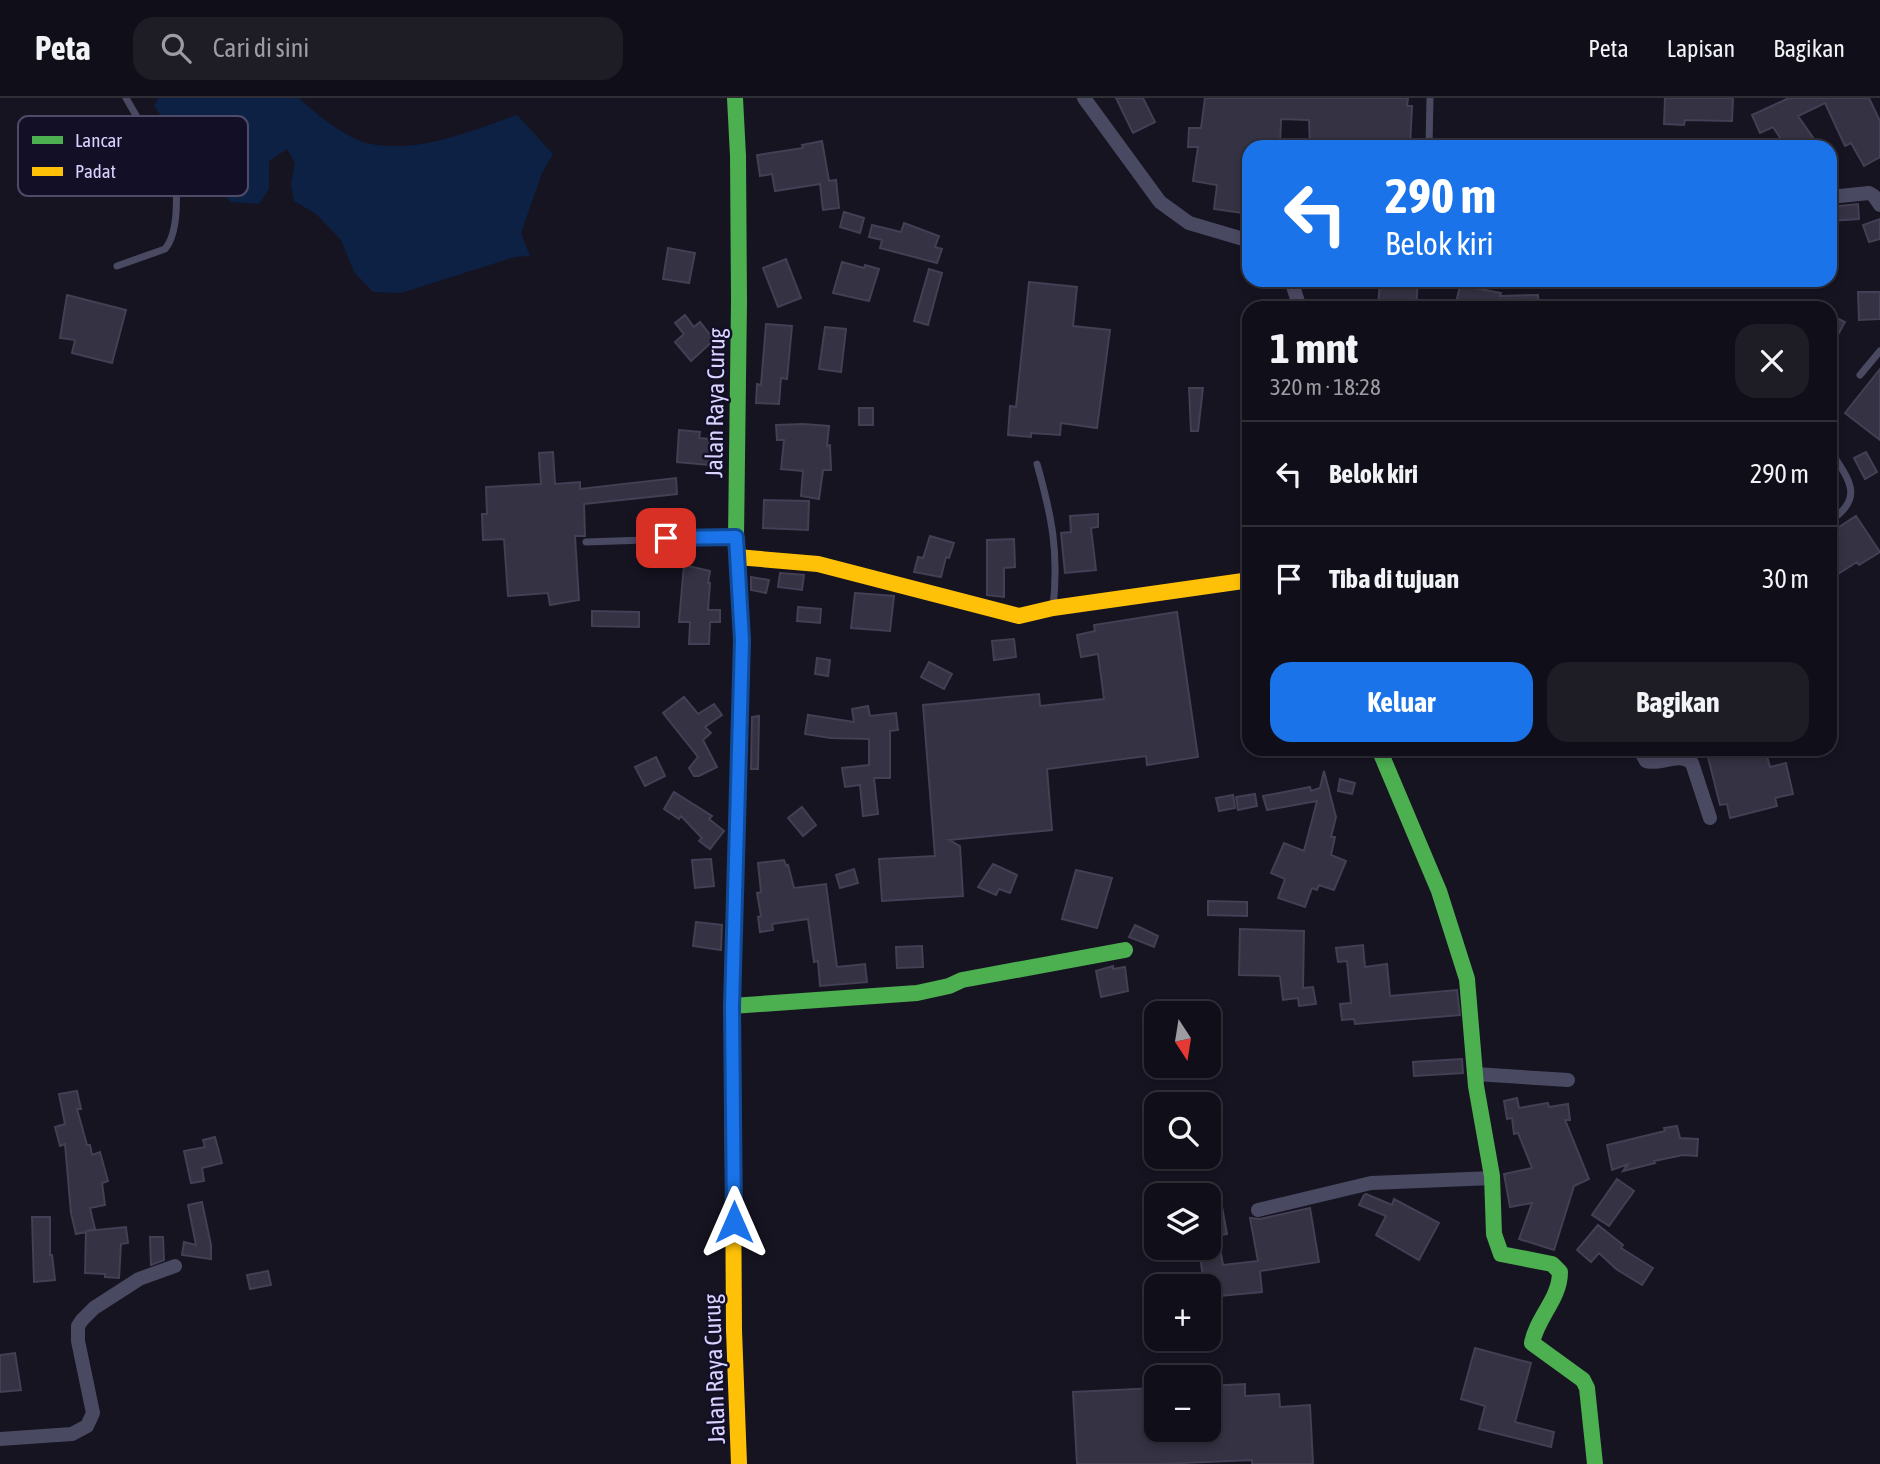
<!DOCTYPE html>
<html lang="id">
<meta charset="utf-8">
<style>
:root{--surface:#100f19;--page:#1e1d26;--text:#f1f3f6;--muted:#9c9ca2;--line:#302f38;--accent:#1a73e8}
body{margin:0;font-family:"Asap Condensed",sans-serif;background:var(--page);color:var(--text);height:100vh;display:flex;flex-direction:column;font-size:26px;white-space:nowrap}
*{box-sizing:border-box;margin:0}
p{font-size:23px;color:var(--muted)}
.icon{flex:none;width:38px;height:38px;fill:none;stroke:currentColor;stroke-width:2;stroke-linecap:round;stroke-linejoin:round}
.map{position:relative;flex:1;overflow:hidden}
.drawer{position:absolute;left:1242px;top:203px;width:595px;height:455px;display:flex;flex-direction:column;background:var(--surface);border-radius:21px;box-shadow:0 4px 10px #0003,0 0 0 2px var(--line)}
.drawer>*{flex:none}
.guide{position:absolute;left:1242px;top:42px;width:595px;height:147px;border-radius:21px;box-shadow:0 4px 10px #0003,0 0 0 2px var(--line);background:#1a73e8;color:#fff;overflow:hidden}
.needle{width:46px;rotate:168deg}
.tools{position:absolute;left:1144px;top:903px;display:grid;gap:14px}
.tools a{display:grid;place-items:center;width:77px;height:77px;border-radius:14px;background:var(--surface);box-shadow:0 4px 10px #0003,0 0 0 2px var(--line);font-size:35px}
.pin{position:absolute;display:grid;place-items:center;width:60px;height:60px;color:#fff;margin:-30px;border-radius:14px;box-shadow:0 4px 10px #0006}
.me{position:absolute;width:77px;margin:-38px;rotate:0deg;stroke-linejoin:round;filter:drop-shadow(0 0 5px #0008)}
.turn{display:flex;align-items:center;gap:24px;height:147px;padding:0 28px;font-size:32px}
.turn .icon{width:91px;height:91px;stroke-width:2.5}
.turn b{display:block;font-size:49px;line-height:60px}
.round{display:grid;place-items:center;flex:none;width:74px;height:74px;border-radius:21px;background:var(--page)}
.overview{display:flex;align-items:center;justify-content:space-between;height:119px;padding:0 28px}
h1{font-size:42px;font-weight:700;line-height:52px}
.cta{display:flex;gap:14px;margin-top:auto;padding:14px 28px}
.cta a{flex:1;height:80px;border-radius:21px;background:var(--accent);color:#fff;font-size:28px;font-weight:700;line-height:80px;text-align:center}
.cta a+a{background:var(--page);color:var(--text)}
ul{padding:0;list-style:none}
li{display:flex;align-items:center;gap:21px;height:105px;padding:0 28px;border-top:2px solid var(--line)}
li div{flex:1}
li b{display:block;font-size:26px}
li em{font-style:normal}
header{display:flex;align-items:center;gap:42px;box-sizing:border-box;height:98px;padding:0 35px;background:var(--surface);border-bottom:2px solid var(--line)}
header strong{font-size:33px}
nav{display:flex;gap:38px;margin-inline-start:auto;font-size:24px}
.search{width:490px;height:63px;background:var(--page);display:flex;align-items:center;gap:18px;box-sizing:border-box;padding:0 24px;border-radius:21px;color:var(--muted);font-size:26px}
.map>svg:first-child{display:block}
</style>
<header>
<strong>Peta</strong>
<div class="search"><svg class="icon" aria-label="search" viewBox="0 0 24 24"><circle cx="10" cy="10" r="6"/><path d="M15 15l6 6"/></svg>Cari di sini</div>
<nav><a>Peta</a><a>Lapisan</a><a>Bagikan</a></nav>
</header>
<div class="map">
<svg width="1880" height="1366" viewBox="0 0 1880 1366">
<rect width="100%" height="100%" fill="#161421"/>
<path fill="#0d2144" d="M 158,0 L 299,0 C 314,15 350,43 371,46 C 421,55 470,33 517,17 L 553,56 L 542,75 L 521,135 L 530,158 L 515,159 L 401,195 L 373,194 L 354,174 L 341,142 L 316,116 L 294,103 L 291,86 L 295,65 L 287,51 L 269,63 L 269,91 L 259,106 L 230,104 L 210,76 L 199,53 L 175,38 L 154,8 Z"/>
<path fill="#343243" stroke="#433f54" stroke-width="2" d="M 1116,0 L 1143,0 L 1155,24 L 1133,35 Z
M 1205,0 L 1408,0 L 1407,8 L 1412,8 L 1410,49 L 1310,49 L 1309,22 L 1281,21 L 1280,49 L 1250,49 L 1250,116 L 1214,111 L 1217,87 L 1193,83 L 1198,49 L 1188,49 L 1189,30 L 1201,30 Z
M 1665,0 L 1733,0 L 1732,23 L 1685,22 L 1684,27 L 1664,26 Z
M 1789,0 L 1869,0 L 1880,23 L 1880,59 L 1864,68 L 1851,45 L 1845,48 L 1825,5 L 1798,18 L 1814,41 L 1802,49 L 1786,49 L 1773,29 L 1760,35 L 1752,17 Z
M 822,43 L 829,83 L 836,82 L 839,110 L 823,112 L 820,86 L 775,93 L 772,76 L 760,78 L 757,57 L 803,50 L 802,47 Z
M 1858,106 L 1859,121 L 1830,123 L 1830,109 Z
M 844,114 L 864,120 L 860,135 L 840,129 Z
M 1880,121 L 1880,141 L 1869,144 L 1863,127 Z
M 904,125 L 939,138 L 935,149 L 942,151 L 937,165 L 880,150 L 882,142 L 869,139 L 872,127 L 901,134 Z
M 668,150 L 695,155 L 689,185 L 663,181 Z
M 786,161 L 801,200 L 778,209 L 763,170 Z
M 842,164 L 864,170 L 865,167 L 879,171 L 869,203 L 833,195 Z
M 929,171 L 942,175 L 928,227 L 914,223 Z
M 1380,182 L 1418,182 L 1416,210 L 1378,210 Z
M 1029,184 L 1077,189 L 1073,228 L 1110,232 L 1097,330 L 1061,325 L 1060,337 L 1031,335 L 1031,339 L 1008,337 L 1010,308 L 1016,309 Z
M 1460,187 L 1501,195 L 1500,198 L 1538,197 L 1539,210 L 1455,210 Z
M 1858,194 L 1880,194 L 1880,221 L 1859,222 Z
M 67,197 L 126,212 L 112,265 L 72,255 L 75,242 L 60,240 Z
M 685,217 L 694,229 L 700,224 L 714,242 L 691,263 L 675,244 L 684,236 L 675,225 Z
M 1830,217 L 1845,224 L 1830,251 Z
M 766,226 L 792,228 L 787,281 L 781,280 L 779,306 L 756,305 L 757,286 L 761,287 Z
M 825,229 L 846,231 L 841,274 L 819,271 Z
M 1880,271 L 1880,342 L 1845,315 Z
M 1189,290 L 1203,290 L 1198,333 L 1191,333 Z
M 859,310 L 873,310 L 873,327 L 859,327 Z
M 803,326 L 829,328 L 827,348 L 830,347 L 831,372 L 823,372 L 819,401 L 801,398 L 803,373 L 781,371 L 784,342 L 777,342 L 776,327 Z
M 679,332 L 700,334 L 699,340 L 721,342 L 720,368 L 677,364 Z
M 553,354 L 555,386 L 580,384 L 580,391 L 676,380 L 677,396 L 584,406 L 585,438 L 575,438 L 579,502 L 550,507 L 548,495 L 508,498 L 504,441 L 483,442 L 482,416 L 487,416 L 486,389 L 541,386 L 539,355 Z
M 1866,354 L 1877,374 L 1865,381 L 1854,360 Z
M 764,402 L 809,403 L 808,432 L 763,430 Z
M 1098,416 L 1098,429 L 1091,430 L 1096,472 L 1065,475 L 1061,435 L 1071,434 L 1070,418 Z
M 1856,418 L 1880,454 L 1859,467 L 1857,464 L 1830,481 L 1830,441 L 1839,436 L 1836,431 Z
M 930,438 L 954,445 L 949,460 L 946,459 L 941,479 L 914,474 L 918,459 L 923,460 Z
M 1014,441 L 1015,469 L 1004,470 L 1004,499 L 987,497 L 987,442 Z
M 656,452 L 681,453 L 680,469 L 655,467 Z
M 684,467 L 710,473 L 708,485 L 710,485 L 708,512 L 720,512 L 720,524 L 710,524 L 709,546 L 689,546 L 690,524 L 679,524 Z
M 780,475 L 804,477 L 802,492 L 778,489 Z
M 751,479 L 769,482 L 766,495 L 751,492 Z
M 855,495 L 894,498 L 890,533 L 851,530 Z
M 798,509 L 821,511 L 820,525 L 797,523 Z
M 592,513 L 639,514 L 639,529 L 592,528 Z
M 1177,514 L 1198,659 L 1147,667 L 1146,658 L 1047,671 L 1052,732 L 949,742 L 960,748 L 963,798 L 882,803 L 879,761 L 935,758 L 923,607 L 1039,596 L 1040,608 L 1104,601 L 1098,556 L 1081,559 L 1077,537 L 1095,533 L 1094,527 Z
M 1014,541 L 1016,559 L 994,562 L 992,543 Z
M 817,560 L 830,562 L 828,578 L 815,576 Z
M 929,564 L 952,576 L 944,591 L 921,579 Z
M 684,599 L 698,616 L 714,606 L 722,617 L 705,629 L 711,635 L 703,642 L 717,669 L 699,678 L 694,678 L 689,670 L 698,659 L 663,615 Z
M 868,608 L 870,618 L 896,615 L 898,632 L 890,633 L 890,680 L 874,680 L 878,716 L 863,718 L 860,687 L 845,689 L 842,670 L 869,667 L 869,641 L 830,640 L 805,636 L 808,617 L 854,624 L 852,611 Z
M 759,618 L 758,671 L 751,671 L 752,619 Z
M 1739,651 L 1765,651 L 1770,669 L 1786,665 L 1793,696 L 1775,700 L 1777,708 L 1730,720 L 1727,706 L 1720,707 L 1708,659 Z
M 656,659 L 665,678 L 645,688 L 635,669 Z
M 1324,673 L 1336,719 L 1331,739 L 1335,739 L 1331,757 L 1346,763 L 1334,792 L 1319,787 L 1317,792 L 1312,790 L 1305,809 L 1278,800 L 1285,781 L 1271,775 L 1284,745 L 1304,753 L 1317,703 L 1267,712 L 1263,698 L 1310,689 L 1311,693 L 1320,690 Z
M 1340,681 L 1355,685 L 1352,696 L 1338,693 Z
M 674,694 L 712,718 L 709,721 L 724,733 L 710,751 L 699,743 L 702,740 L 681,718 L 679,721 L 664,711 Z
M 1255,696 L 1257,708 L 1238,712 L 1236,699 Z
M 1233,697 L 1235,710 L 1219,713 L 1216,700 Z
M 802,709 L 816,727 L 803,738 L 788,720 Z
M 711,761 L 714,788 L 695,790 L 692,762 Z
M 784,762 L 786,768 L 788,767 L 794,790 L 826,786 L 837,869 L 865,866 L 867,884 L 820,888 L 818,863 L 814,864 L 808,821 L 772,826 L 773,832 L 760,834 L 758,819 L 761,818 L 757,795 L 761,794 L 758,765 Z
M 993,766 L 1017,777 L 1010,795 L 999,791 L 996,797 L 978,789 Z
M 854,771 L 858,785 L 840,790 L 836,777 Z
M 1076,772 L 1112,780 L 1097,830 L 1062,821 Z
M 1208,803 L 1247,804 L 1247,818 L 1208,817 Z
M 696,824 L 722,827 L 721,852 L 693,848 Z
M 1135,827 L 1158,838 L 1154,849 L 1129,839 Z
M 1240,831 L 1304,833 L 1303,890 L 1313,889 L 1316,906 L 1299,908 L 1298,900 L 1283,902 L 1280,878 L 1239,877 Z
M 1363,847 L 1365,869 L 1387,866 L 1390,898 L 1457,892 L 1460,917 L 1355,926 L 1354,921 L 1342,922 L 1340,906 L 1351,905 L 1347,863 L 1338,864 L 1336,850 Z
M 922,848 L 923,869 L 897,870 L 896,849 Z
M 1113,868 L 1113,871 L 1125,869 L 1128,893 L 1101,899 L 1096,873 Z
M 1462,961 L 1463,975 L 1414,978 L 1413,964 Z
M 77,993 L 81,1011 L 77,1011 L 87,1047 L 90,1047 L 92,1057 L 100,1054 L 108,1083 L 102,1085 L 105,1107 L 90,1110 L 95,1131 L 86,1133 L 126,1129 L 128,1145 L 121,1146 L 119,1180 L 105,1179 L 105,1176 L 85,1175 L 86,1134 L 76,1136 L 71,1115 L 65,1046 L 60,1048 L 55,1029 L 65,1026 L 59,996 Z
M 1517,1000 L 1519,1010 L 1548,1005 L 1549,1009 L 1568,1006 L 1570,1022 L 1565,1022 L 1589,1081 L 1574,1088 L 1554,1152 L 1519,1141 L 1532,1105 L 1510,1109 L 1504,1076 L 1532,1070 L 1518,1035 L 1514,1036 L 1512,1020 L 1507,1021 L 1504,1003 Z
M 1677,1028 L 1680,1040 L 1698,1041 L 1697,1058 L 1683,1057 L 1654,1063 L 1655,1065 L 1623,1073 L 1628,1066 L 1612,1072 L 1607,1047 L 1665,1033 L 1664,1030 Z
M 215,1039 L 222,1065 L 202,1070 L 204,1083 L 191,1085 L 184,1053 L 205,1049 L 203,1042 Z
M 1617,1081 L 1634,1093 L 1609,1128 L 1592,1117 Z
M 1366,1096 L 1392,1107 L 1394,1101 L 1439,1125 L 1419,1162 L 1376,1137 L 1386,1118 L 1359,1107 L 1364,1097 Z
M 1220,1098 L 1227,1136 L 1209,1139 L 1209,1100 Z
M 202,1104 L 211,1147 L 211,1161 L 182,1157 L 184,1144 L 196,1147 L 188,1107 Z
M 1310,1110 L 1319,1164 L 1260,1173 L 1262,1194 L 1209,1199 L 1209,1188 L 1204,1188 L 1199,1150 L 1220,1150 L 1223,1167 L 1258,1163 L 1250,1120 L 1260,1121 Z
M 32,1119 L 50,1119 L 50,1157 L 52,1157 L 55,1182 L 34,1184 Z
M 1598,1127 L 1623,1147 L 1621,1150 L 1653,1170 L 1642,1187 L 1616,1171 L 1599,1155 L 1591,1164 L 1577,1152 Z
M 150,1139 L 163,1139 L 164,1162 L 151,1167 Z
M 268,1173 L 271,1187 L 250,1191 L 247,1177 Z
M 1475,1250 L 1531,1265 L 1515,1324 L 1554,1334 L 1551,1349 L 1479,1331 L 1485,1308 L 1461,1301 Z
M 15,1255 L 21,1292 L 0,1294 L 0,1257 Z
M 1245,1286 L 1245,1298 L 1279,1296 L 1280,1309 L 1310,1307 L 1313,1366 L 1252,1366 L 1252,1362 L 1160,1366 L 1077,1366 L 1073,1294 L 1157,1290 L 1157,1332 L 1209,1332 L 1209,1288 Z"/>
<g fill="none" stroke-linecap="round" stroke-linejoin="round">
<path stroke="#4a4962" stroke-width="7" d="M 1429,49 L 1430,0
M 117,168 L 165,151 C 177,137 177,105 176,87 L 126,0
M 1860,277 L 1880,253
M 1830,352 C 1848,381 1866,399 1830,423
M 1037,366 C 1052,419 1059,454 1053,510
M 586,444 L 735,439"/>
<path stroke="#4a4962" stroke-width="14" d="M 1084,0 L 1160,104 L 1189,125 L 1250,143
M 1830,99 L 1869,95 L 1874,98 L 1880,107
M 1291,182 L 1300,210
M 1639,651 L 1646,663 C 1662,668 1677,653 1692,665 L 1710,720
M 1475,976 L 1568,982
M 1258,1112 L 1371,1085 L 1493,1080
M 0,1341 L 72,1336 L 87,1328 L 93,1315 L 78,1243 L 78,1228 L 82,1222 L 94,1210 L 139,1181 L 175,1168"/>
<path stroke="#4caf50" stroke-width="16" d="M 1379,651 L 1439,793 L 1467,881 L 1476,988 L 1492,1078 L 1494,1136 L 1501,1156 L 1552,1166 L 1560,1174 C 1560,1201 1537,1219 1532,1245 L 1583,1282 L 1587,1290 L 1595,1366
M 732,908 L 917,895 L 949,888 L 962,882 L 1125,852
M 732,913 L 742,542 L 736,439 L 739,203 L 738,58 L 735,0"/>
<path stroke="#ffc107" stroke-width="16" d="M 737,459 L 818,466 L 1019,518 L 1053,510 L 1250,482
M 732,913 L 734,1232 L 739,1366"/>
</g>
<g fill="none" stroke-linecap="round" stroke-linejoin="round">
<defs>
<path id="route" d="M 666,440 L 736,439 L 742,542 L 732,908 L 734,1124"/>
</defs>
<use href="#route" stroke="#114b97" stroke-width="18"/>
<use href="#route" stroke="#1a73e8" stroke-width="12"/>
</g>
<g text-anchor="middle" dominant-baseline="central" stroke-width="5" stroke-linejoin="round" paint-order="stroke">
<g font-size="24" fill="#d9d4ff" stroke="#130f26">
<text transform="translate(715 305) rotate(-89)">Jalan Raya Curug</text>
<text transform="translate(714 1271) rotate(-92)">Jalan Raya Curug</text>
</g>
</g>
<rect x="18" y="18" width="230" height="80" rx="10" fill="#130f26" stroke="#4e4a67" stroke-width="2"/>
<rect x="32" y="38" width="31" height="8" fill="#4caf50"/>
<rect x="32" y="69" width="31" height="9" fill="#ffc107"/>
<g font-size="19" fill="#d9d4ff">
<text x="75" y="49">Lancar</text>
<text x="75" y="80">Padat</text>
</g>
</svg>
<div class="tools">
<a><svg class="needle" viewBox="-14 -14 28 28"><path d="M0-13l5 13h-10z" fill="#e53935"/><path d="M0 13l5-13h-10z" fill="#9c9ca2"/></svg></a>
<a><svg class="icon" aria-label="search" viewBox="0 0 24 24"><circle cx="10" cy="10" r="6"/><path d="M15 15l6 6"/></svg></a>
<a><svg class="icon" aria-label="layers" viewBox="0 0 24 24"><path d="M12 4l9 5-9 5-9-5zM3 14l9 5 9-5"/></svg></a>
<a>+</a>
<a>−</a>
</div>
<div class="pin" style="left:666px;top:440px;background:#d93025"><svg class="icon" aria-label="arrive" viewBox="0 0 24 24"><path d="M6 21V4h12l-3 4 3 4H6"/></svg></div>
<svg class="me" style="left:734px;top:1124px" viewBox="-20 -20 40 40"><path d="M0-17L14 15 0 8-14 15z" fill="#1a73e8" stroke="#fff" stroke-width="4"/></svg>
<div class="guide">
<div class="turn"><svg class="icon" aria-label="left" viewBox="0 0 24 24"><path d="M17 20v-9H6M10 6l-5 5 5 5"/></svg><div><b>290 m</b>Belok kiri</div></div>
</div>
<section class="drawer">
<div class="overview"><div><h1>1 mnt</h1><p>320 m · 18:28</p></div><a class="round"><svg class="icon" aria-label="close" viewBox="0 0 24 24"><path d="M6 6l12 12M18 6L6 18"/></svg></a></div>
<ul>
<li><svg class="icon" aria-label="left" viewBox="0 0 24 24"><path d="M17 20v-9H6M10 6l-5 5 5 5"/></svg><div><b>Belok kiri</b></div><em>290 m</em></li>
<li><svg class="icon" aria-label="arrive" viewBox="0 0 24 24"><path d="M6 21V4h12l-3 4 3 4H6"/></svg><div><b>Tiba di tujuan</b></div><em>30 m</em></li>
</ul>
<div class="cta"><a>Keluar</a><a>Bagikan</a></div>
</section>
</div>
